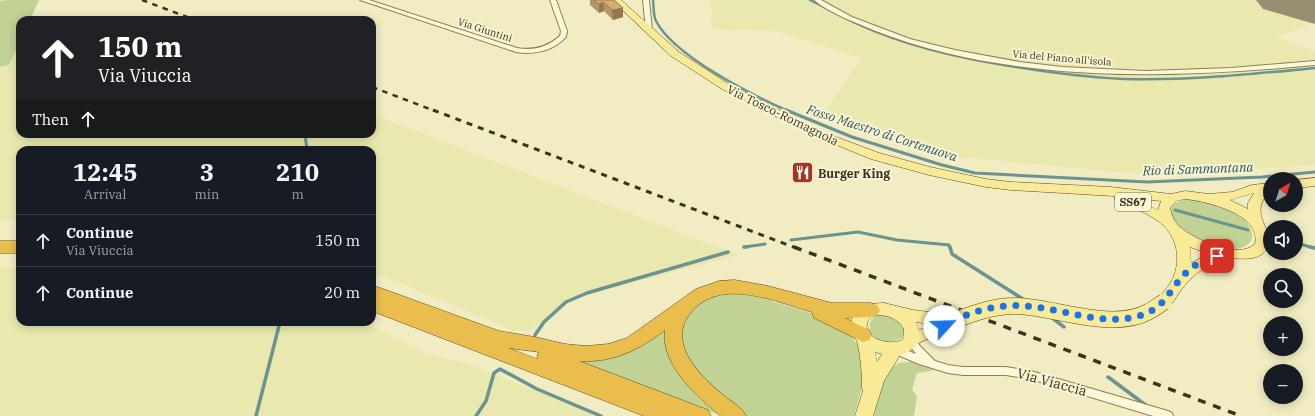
<!DOCTYPE html>
<meta charset="utf-8">
<style>
:root{--surface:#171b24;--page:#20242c;--text:#f1f3f6;--muted:#9ea1a6;--line:#363941}
body{margin:0;font-family:"IBM Plex Serif",serif;background:var(--page);color:var(--text);height:100vh;display:flex;flex-direction:column;font-size:15px;white-space:nowrap}
*{box-sizing:border-box;margin:0}
p{font-size:13px;color:var(--muted)}
.icon{flex:none;width:22px;height:22px;fill:none;stroke:currentColor;stroke-width:2;stroke-linecap:round;stroke-linejoin:round}
.map{position:relative;flex:1;overflow:hidden}
.sheet{position:absolute;left:16px;top:146px;width:360px;height:180px;display:flex;flex-direction:column;background:var(--surface);border-radius:12px;box-shadow:0 2px 10px #0003}
.sheet>*{flex:none}
.top-card{position:absolute;left:16px;top:16px;width:360px;height:122px;border-radius:12px;box-shadow:0 2px 10px #0003;background:#202124;color:#fff;overflow:hidden}
.needle{width:26px;rotate:39deg}
.tools{position:absolute;left:1263px;top:172px;display:grid;gap:8px}
.tools a{display:grid;place-items:center;width:40px;height:40px;border-radius:50%;background:var(--surface);box-shadow:0 2px 10px #0003;font-size:20px}
.pin{position:absolute;display:grid;place-items:center;width:34px;height:34px;color:#fff;margin:-17px;border-radius:8px;box-shadow:0 2px 6px #0006}
.me{position:absolute;width:44px;margin:-22px;rotate:65deg;stroke-linejoin:round;filter:drop-shadow(0 0 3px #0008)}
.turn{display:flex;align-items:center;gap:14px;height:84px;padding:0 16px;font-size:18px}
.turn .icon{width:52px;height:52px;stroke-width:2.5}
.turn b{display:block;font-size:28px;line-height:34px}
.then{display:flex;align-items:center;height:38px;padding:0 16px;background:#0003;gap:8px;font-size:15px}
.eta{display:flex;justify-content:space-evenly;align-items:center;height:68px;text-align:center}
.eta b{font-size:24px;font-weight:700;line-height:28px}
ul{padding:0;list-style:none}
li{display:flex;align-items:center;gap:12px;height:52px;padding:0 16px;border-top:1px solid var(--line)}
li div{flex:1}
li b{display:block;font-size:15px}
li em{font-style:normal}
.map>svg:first-child{display:block}
</style>
<div class="map">
<svg width="1315" height="416" viewBox="0 0 1315 416">
<rect width="100%" height="100%" fill="#f2ecc3"/>
<path fill="#e9e9af" d="M 711,0 L 1252,0 L 1315,20 L 1315,22 L 1277,37 L 1315,51 L 1315,60 L 1302,62 L 1315,70 L 1315,165 L 1151,175 L 958,157 L 823,115 L 861,58 L 776,31 L 712,29 Z
M 20,42 L 20,134 L 372,134 L 372,114 L 738,255 L 575,298 L 530,330 L 514,331 L 393,280 L 372,274 L 372,150 L 20,150 L 20,220 L 0,221 L 0,67 L 9,65 Z
M 0,268 L 20,268 L 20,322 L 364,322 L 429,355 L 467,363 L 598,416 L 0,416 Z"/>
<path fill="#c1d295" d="M 7,0 L 39,0 L 30,20 L 20,20 L 20,42 L 9,65 L 0,67 L 0,1 Z
M 1188,199 C 1206,199 1260,215 1251,241 C 1228,271 1133,208 1188,199 Z
M 722,293 L 745,293 L 808,312 L 827,319 L 852,337 L 860,349 L 864,381 L 854,416 L 744,416 L 689,366 L 677,329 L 680,321 L 704,299 Z
M 881,315 C 889,315 895,318 900,324 C 919,344 865,351 870,322 L 876,316 Z
M 665,324 L 722,416 L 574,361 Z
M 912,362 L 935,370 L 917,373 L 912,390 L 917,396 L 914,416 L 874,416 C 878,398 879,371 899,363 C 903,362 908,362 912,362 Z"/>
<g fill="none" stroke-linecap="round" stroke-linejoin="round">
<path stroke="#6b9491" stroke-width="2.5" d="M 653,0 C 654,7 653,15 656,21 C 674,56 752,95 788,111
M 810,0 L 830,10
M 839,15 C 889,41 942,55 998,64 C 1039,71 1082,77 1124,79 C 1188,81 1252,74 1315,68"/>
<path stroke="#6b9491" stroke-width="3" d="M 786,110 L 852,137 L 942,165 L 975,173 L 1147,182 L 1262,177 L 1315,172
M 305,134 L 307,150
M 1175,210 L 1248,230
M 791,240 L 858,232 L 897,240 L 949,245 L 950,248
M 1296,243 L 1314,248
M 744,247 L 765,244"/>
<path stroke="#6b9491" stroke-width="3.5" d="M 744,247 L 747,247
M 950,247 L 952,254 L 1026,301
M 1310,247 L 1315,248
M 1051,317 L 1064,327
M 535,335 L 544,322 L 566,302 L 587,293 L 728,252
M 1108,377 L 1147,406
M 256,416 L 280,322
M 476,416 L 486,401 L 494,373 L 500,369 L 537,389 L 601,416"/>
<path fill="#988f70" fill-rule="evenodd" d="M 1256,0 L 1315,0 L 1315,24 L 1263,9 Z"/>
<defs>
<path id="street" d="M 360,0 L 369,0 L 517,48 C 534,51 547,47 560,36 L 561,31 L 550,0 L 556,0 L 567,31 L 566,37 C 553,51 534,55 516,52 Z
M 643,0 L 649,0 L 652,30 L 649,32 L 646,30 Z
M 814,0 L 821,0 L 852,17 L 910,39 L 955,50 L 1020,62 L 1062,67 L 1146,71 L 1231,68 L 1315,61 L 1315,65 C 1170,79 1011,84 873,30 C 855,22 829,13 814,0 Z
M 911,336 L 914,337 L 920,346 L 935,361 L 948,365 L 963,367 L 1006,367 L 1031,371 L 1168,411 L 1172,413 L 1173,416 L 1153,416 L 1031,379 L 1006,375 L 963,375 L 948,373 L 919,364 L 893,353 L 891,350 L 893,347 L 896,346 L 916,354 L 906,340 L 908,337 Z"/>
<path id="primary" d="M 612,0 L 621,0 L 679,52 L 730,85 L 820,131 L 879,153 L 930,167 L 986,179 L 1011,182 L 1111,187 L 1171,194 L 1185,191 L 1209,194 L 1232,192 L 1252,185 L 1270,183 L 1270,191 C 1245,216 1279,231 1266,250 C 1257,263 1238,257 1225,259 C 1218,261 1210,265 1203,269 C 1194,275 1187,282 1181,290 C 1177,295 1173,304 1168,307 C 1164,308 1162,307 1159,306 L 1157,302 C 1160,295 1167,289 1171,282 C 1181,264 1179,241 1164,226 C 1155,216 1129,206 1115,200 L 1114,196 L 1011,190 L 986,187 L 929,175 L 871,159 L 812,135 L 722,89 L 671,56 ZM 1254,193 L 1248,203 L 1248,209 L 1230,200 ZM 1133,198 L 1161,201 L 1158,210 ZM 1185,199 C 1206,201 1262,214 1255,244 C 1238,260 1195,240 1180,227 C 1174,222 1172,216 1170,208 L 1176,201 ZM 1190,247 L 1209,254 L 1191,263 Z
M 1315,178 L 1315,186 L 1296,188 L 1296,180 Z
M 884,303 L 913,310 L 953,315 L 958,317 L 961,321 C 953,336 932,335 919,343 C 912,347 910,353 900,355 L 884,381 L 873,416 L 855,416 L 863,391 L 862,388 C 862,373 861,360 858,345 C 857,339 852,334 851,328 C 849,309 870,303 884,303 ZM 877,315 C 889,315 898,319 904,329 L 903,339 C 894,346 870,341 867,329 C 866,326 868,322 868,320 ZM 916,322 L 934,325 L 919,330 ZM 875,352 L 882,354 L 877,362 Z"/>
<path id="highway" d="M 0,241 L 20,241 L 20,253 L 0,253 Z
M 735,280 L 768,286 L 832,303 L 871,303 L 877,305 L 880,310 L 877,315 L 871,317 L 845,318 L 869,330 L 872,335 L 869,340 L 863,342 L 814,318 L 812,312 C 773,301 715,274 687,318 C 679,330 682,347 689,358 C 697,372 710,384 722,394 C 730,401 741,406 746,416 L 721,416 C 697,397 660,364 665,330 C 639,350 613,363 579,361 L 708,410 L 711,416 L 644,416 L 372,311 L 372,285 L 499,331 L 535,337 L 565,344 L 586,346 L 608,344 L 627,338 L 696,289 L 719,281 ZM 508,348 L 539,352 L 537,356 L 538,359 Z"/>
</defs>
<use href="#street" stroke="#8e7e57" stroke-width="2"/>
<use href="#primary" stroke="#5c4a2c" stroke-width="1"/>
<use href="#highway" stroke="#5c4a2c" stroke-width="1"/>
<use href="#street" fill="#fcf7d7" fill-rule="evenodd"/>
<use href="#primary" fill="#f9ea97" fill-rule="evenodd"/>
<use href="#highway" fill="#e9be4c" fill-rule="evenodd"/>
<path stroke="#3d321d" stroke-width="2.5" stroke-dasharray="5.5 5.5" stroke-linecap="butt" d="M 142,0 L 195,20
M 372,87 L 435,111"/>
<path stroke="#3d321d" stroke-width="3" stroke-dasharray="6 6" stroke-linecap="butt" d="M 433,110 L 796,248"/>
<path stroke="#3d321d" stroke-width="3.5" stroke-dasharray="8 8" stroke-linecap="butt" d="M 794,247 L 1241,416"/>
<defs>
<path id="primary-bridge" d="M 953,321 C 974,313 996,305 1018,306 C 1058,308 1112,331 1148,312 C 1154,309 1159,305 1164,302"/>
</defs>
<use href="#primary-bridge" stroke="#5c4a2c" stroke-width="17" stroke-linecap="butt"/>
<use href="#primary-bridge" stroke="#f9ea97" stroke-width="16"/>
</g>
<path fill="#b69465" d="M 590,0 L 614,0 L 623,17 L 613,20 L 604,11 L 599,13 L 590,5 Z"/>
<path fill="#947852" d="M 603,2 L 604,11 L 599,13 L 599,4 Z
M 623,8 L 623,17 L 613,20 L 612,10 Z"/>
<path fill="#d4ac75" stroke="#947852" d="M 594,0 L 614,0 L 623,8 L 612,10 L 603,2 L 599,4 Z"/>
<g fill="none" stroke-linecap="round" stroke-linejoin="round">
<path stroke="#1a73e8" stroke-width="7" stroke-dasharray="0 12.6" d="M 944,326 C 970,310 1004,302 1035,307 C 1067,311 1098,323 1130,318 C 1170,311 1167,286 1194,266 C 1201,261 1209,259 1217,256"/>
</g>
<defs>
<symbol id="restaurant-square" viewBox="-11 -11 22 22"><rect x="-9" y="-9" width="18" height="18" rx="4" fill="#a43621" stroke="#f9f4d3"/><path d="M-5-6h1v4h1v-4h1v4h1v-4h1v5L-1.5 .5V6h-2V.5L-5-1ZM5-6V6H3V1.5H1.5Q1.5-4 5-6Z" fill="#fff"/></symbol>
</defs>
<g fill-rule="evenodd">
<use href="#restaurant-square" x="790" y="160" width="25" height="25"/>
</g>
<g text-anchor="middle" dominant-baseline="central" stroke-width="4" stroke-linejoin="round" paint-order="stroke">
<g font-size="10" fill="#3d321d" stroke="#f9f4d3">
<text transform="translate(485 30) rotate(18)">Via Giuntini</text>
<text transform="translate(1062 58) rotate(5)">Via del Piano all'isola</text>
</g>
<rect fill="#f9f4d3" stroke="#756c54" stroke-width="1" x="1115" y="193" width="36" height="18" rx="3"/>
<g font-size="11" font-weight="bold" fill="#3d321d">
<text x="1133" y="202">SS67</text>
</g>
<g font-size="12" fill="#3d321d" stroke="#f9f4d3">
<text transform="translate(783 115) rotate(26)">Via Tosco-Romagnola</text>
</g>
<g font-size="12" font-weight="bold" fill="#3d321d" stroke="#f9f4d3" text-anchor="start">
<text x="818" y="173">Burger King</text>
</g>
<g font-size="13" font-style="italic" fill="#2b595e" stroke="#f9f4d3">
<text transform="translate(882 133) rotate(18)">Fosso Maestro di Cortenuova</text>
<text transform="translate(1198 169) rotate(-2)">Rio di Sammontana</text>
</g>
<g font-size="14" fill="#3d321d" stroke="#f9f4d3">
<text transform="translate(1052 382) rotate(15)">Via Viaccia</text>
</g>
</g>
</svg>
<div class="tools">
<a><svg class="needle" viewBox="-14 -14 28 28"><path d="M0-13l5 13h-10z" fill="#e53935"/><path d="M0 13l5-13h-10z" fill="#9ea1a6"/></svg></a>
<a><svg class="icon" aria-label="sound" viewBox="0 0 24 24"><path d="M4 9h4l5-4v14l-5-4H4zM17 9q2 3 0 6"/></svg></a>
<a><svg class="icon" aria-label="search" viewBox="0 0 24 24"><circle cx="10" cy="10" r="6"/><path d="M15 15l6 6"/></svg></a>
<a>+</a>
<a>−</a>
</div>
<div class="pin" style="left:1217px;top:256px;background:#d93025"><svg class="icon" aria-label="arrive" viewBox="0 0 24 24"><path d="M6 21V4h12l-3 4 3 4H6"/></svg></div>
<svg class="me" style="left:944px;top:326px" viewBox="-20 -20 40 40"><circle r="19" fill="#fff"/><path d="M0-13L10 11 0 6-10 11z" fill="#1a73e8"/></svg>
<div class="top-card">
<div class="turn"><svg class="icon" aria-label="ahead" viewBox="0 0 24 24"><path d="M12 20V5M6 11l6-6 6 6"/></svg><div><b>150 m</b>Via Viuccia</div></div>
<div class="then">Then<svg class="icon" aria-label="ahead" viewBox="0 0 24 24"><path d="M12 20V5M6 11l6-6 6 6"/></svg></div>
</div>
<section class="sheet">
<div class="eta">
<div><b>12:45</b><p>Arrival</p></div>
<div><b>3</b><p>min</p></div>
<div><b>210</b><p>m</p></div>
</div>
<ul>
<li><svg class="icon" aria-label="ahead" viewBox="0 0 24 24"><path d="M12 20V5M6 11l6-6 6 6"/></svg><div><b>Continue</b><p>Via Viuccia</p></div><em>150 m</em></li>
<li><svg class="icon" aria-label="ahead" viewBox="0 0 24 24"><path d="M12 20V5M6 11l6-6 6 6"/></svg><div><b>Continue</b></div><em>20 m</em></li>
</ul>
</section>
</div>
